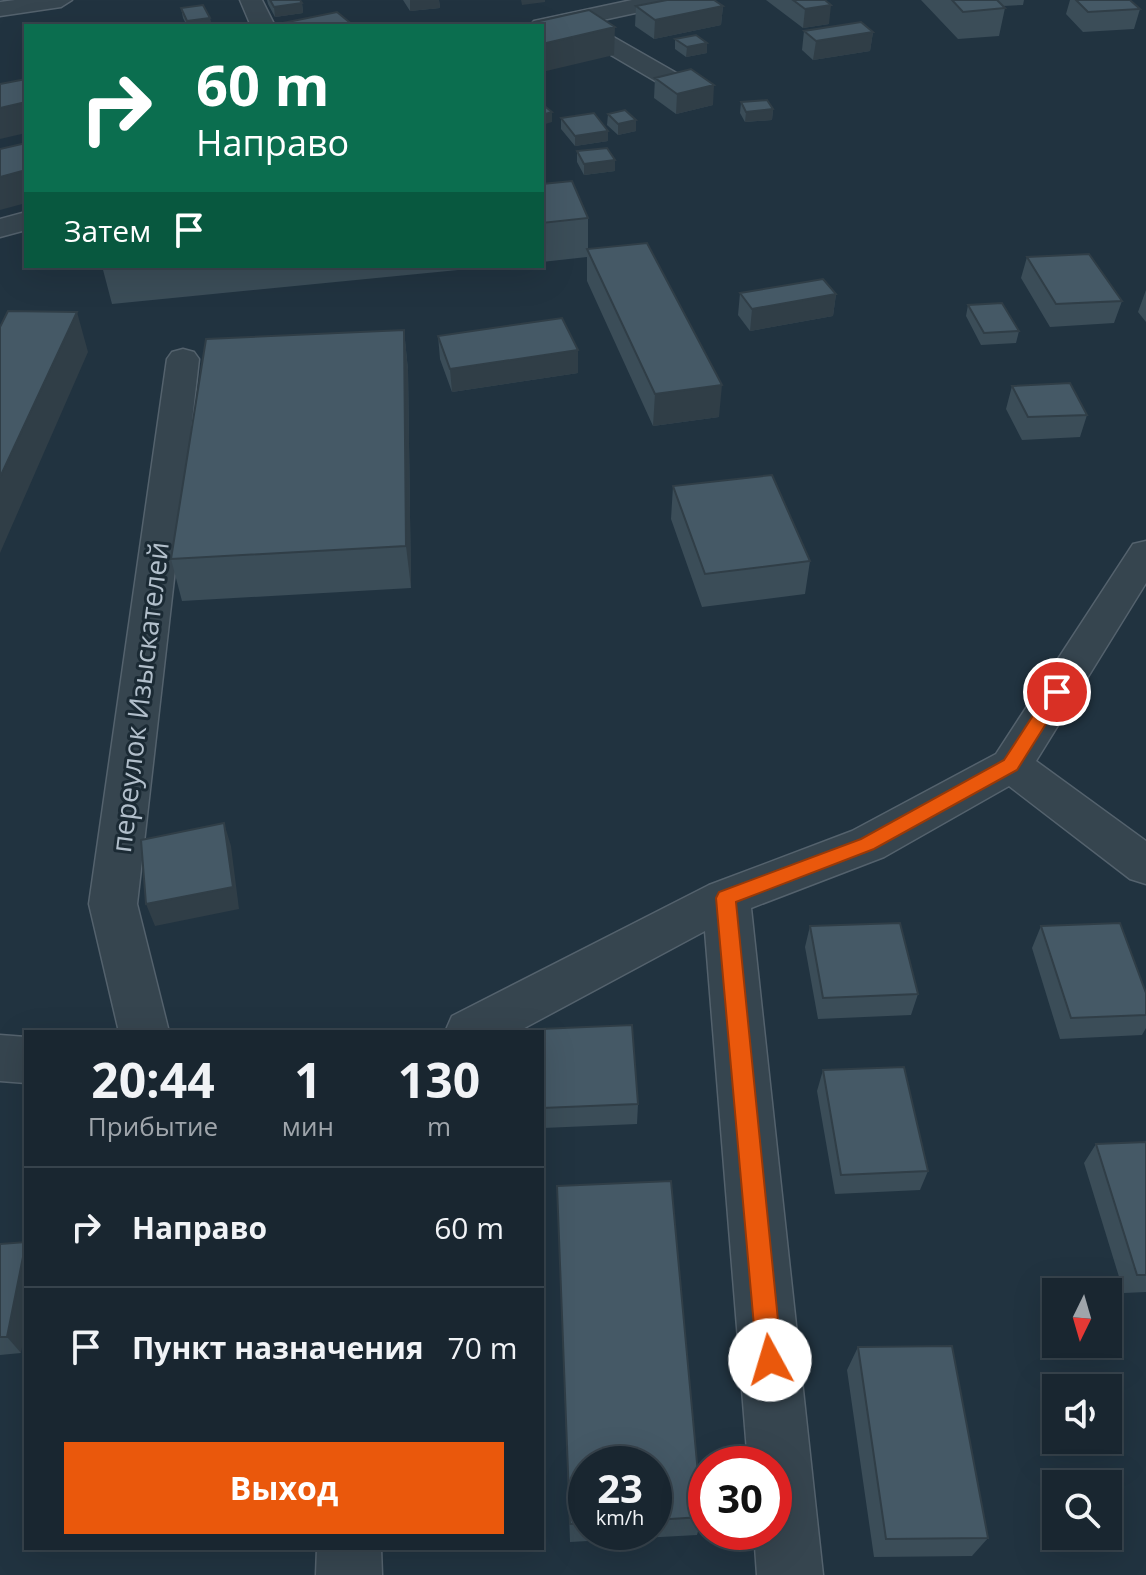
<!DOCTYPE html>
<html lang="ru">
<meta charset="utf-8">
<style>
:root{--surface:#192630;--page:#26323c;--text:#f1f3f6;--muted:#9fa5ab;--line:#37434c;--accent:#ea580c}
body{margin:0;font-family:"Open Sans",sans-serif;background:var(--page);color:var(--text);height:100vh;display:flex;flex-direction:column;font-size:30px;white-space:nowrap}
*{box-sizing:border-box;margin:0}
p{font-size:26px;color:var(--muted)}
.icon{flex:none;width:44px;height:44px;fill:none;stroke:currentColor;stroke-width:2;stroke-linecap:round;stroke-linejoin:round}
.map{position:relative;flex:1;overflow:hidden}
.details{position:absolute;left:24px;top:1030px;width:520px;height:520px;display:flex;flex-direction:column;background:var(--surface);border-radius:0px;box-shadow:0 8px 32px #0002,0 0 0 2px var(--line)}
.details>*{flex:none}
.top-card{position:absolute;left:24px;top:24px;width:520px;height:244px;border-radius:0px;box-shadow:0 8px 32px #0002,0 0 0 2px var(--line);background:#0b6e4f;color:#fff;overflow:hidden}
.needle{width:52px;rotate:185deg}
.fabs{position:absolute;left:1042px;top:1278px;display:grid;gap:16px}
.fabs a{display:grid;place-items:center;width:80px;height:80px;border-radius:0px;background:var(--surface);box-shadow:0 8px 32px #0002,0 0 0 2px var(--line);font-size:40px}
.speed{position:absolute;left:568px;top:1446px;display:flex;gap:16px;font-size:40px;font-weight:700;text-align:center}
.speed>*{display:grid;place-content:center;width:104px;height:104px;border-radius:50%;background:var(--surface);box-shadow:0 8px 32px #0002,0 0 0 2px var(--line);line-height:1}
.speed small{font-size:20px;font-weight:400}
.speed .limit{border:12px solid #d22;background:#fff;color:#111}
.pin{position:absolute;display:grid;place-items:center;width:68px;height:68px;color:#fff;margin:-34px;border:4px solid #fff;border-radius:50%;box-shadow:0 2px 8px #0007}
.me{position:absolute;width:88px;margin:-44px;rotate:354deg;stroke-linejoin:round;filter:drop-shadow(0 0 6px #0008)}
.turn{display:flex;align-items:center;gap:28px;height:168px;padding:0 40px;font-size:36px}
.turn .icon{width:104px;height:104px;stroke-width:2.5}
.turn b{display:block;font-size:56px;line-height:68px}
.then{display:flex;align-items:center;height:76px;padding:0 40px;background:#0003;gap:16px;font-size:30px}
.eta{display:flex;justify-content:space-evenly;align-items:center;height:136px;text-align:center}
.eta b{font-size:48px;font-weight:700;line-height:56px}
.button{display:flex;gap:16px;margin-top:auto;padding:16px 40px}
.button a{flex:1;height:92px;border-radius:0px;background:var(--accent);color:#fff;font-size:32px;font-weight:700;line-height:92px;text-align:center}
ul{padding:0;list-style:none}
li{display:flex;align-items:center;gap:24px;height:120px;padding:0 40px;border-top:2px solid var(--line)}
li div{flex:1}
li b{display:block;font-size:30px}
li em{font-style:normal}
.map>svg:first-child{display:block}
</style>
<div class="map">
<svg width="1146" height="1575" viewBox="0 0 1146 1575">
<rect width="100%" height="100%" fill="#213340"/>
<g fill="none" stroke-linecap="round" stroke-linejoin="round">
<defs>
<path id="minor" d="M 15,0 L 72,0 L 61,7 L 0,16 L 0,2 Z
M 240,0 L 262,0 L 275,26 L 251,26 Z
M 632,0 L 675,0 L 672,5 L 589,23 L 680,75 L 683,80 L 680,85 L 662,85 L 565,28 L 542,33 L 542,26 L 530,26 L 534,21 Z
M 26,212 L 26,230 L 0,237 L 0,219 Z
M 183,349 L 194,352 L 199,359 L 137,904 L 169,1032 L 119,1032 L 89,904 L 167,359 L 172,352 Z
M 1146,541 L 1146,583 L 1036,761 L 1146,841 L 1146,884 L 1130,879 L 1009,786 L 884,857 L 751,908 L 823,1575 L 757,1575 L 754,1532 L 774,1532 L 774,1464 L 748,1464 L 705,931 L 517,1032 L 445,1032 L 452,1016 L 709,885 L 852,831 L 996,754 L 1133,544 Z
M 0,1035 L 26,1037 L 26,1083 L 0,1081 Z
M 317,1548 L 381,1548 L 382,1575 L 316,1575 Z"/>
</defs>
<use href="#minor" stroke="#54626d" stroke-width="3"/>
<use href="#minor" fill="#36454f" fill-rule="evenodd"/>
</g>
<path fill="#3b4d58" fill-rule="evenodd" d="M 267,0 L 300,0 L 302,3 L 303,13 L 275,17 L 268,4 Z
M 403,0 L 439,0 L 440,8 L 410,11 Z
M 766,0 L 825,0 L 829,24 L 803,28 Z
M 921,0 L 1024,0 L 1023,5 L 1003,6 L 1005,8 L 999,36 L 958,39 Z
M 1070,0 L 1130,0 L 1140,9 L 1134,29 L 1083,32 L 1066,14 Z
M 636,6 L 723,6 L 721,25 L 654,39 L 635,26 Z
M 181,8 L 210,18 L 211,26 L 187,26 L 183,18 Z
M 804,31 L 873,32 L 870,51 L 813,60 L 802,50 Z
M 675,39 L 707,43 L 707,53 L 686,57 L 675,49 Z
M 655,78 L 713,105 L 676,114 L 654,98 Z
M 741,102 L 773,109 L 772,120 L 745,122 L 740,113 Z
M 608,114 L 636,120 L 636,131 L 618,135 L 607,125 Z
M 561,118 L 608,141 L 575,146 L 561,129 Z
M 577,151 L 615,171 L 584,175 L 577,162 Z
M 542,184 L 588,218 L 588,249 L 719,417 L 653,426 L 587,281 L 587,257 L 542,262 Z
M 1027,257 L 1122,301 L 1114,323 L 1050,327 L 1021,278 Z
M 102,266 L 499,266 L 112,304 Z
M 1146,290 L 1146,322 L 1138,312 Z
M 740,293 L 836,294 L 833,316 L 750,331 L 738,315 Z
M 968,305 L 1019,331 L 1016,343 L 981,345 L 966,316 Z
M 404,330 L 408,370 L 411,588 L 182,601 L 171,559 Z
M 438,336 L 578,350 L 578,373 L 452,392 L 440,359 Z
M 1012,386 L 1087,415 L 1080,437 L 1022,440 L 1006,409 Z
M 673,486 L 810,561 L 805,594 L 702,607 L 671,519 Z
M 810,926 L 918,994 L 911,1015 L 818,1019 L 805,947 Z
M 1041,926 L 1146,993 L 1146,1028 L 1142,1035 L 1060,1039 L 1032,948 Z
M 823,1070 L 928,1171 L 920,1190 L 835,1194 L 817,1091 Z
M 542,1103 L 638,1104 L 637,1124 L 543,1128 Z
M 1146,1142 L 1146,1292 L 1124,1293 L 1084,1163 L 1096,1144 Z
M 558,1213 L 702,1517 L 697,1535 L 570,1542 ZM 586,1464 L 654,1464 L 654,1532 L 586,1532 Z
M 0,1244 L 21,1353 L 0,1355 Z
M 858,1347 L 988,1538 L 972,1556 L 874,1557 L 847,1370 Z"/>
<path fill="#303e47" d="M 410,0 L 439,0 L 440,8 L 410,11 Z
M 521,0 L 545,0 L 545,2 L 522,5 Z
M 302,3 L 303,13 L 275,17 L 274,7 Z
M 831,5 L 829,24 L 803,28 L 805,9 Z
M 723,6 L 721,25 L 654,39 L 655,20 Z
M 210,18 L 211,26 L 188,26 L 187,21 Z
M 615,27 L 614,55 L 542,72 L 542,44 Z
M 873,32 L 870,51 L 813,60 L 816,41 Z
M 707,43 L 707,53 L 686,57 L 687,47 Z
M 714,85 L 713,105 L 676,114 L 677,94 Z
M 26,102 L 26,133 L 0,139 L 0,108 Z
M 773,109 L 772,120 L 745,122 L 746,112 Z
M 552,112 L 552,122 L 542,125 L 542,115 Z
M 636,120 L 636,131 L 618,135 L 618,124 Z
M 608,131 L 608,141 L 575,146 L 575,136 Z
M 615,160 L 615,171 L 584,175 L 584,164 Z
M 26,170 L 26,203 L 0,210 L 0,177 Z
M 836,294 L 833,316 L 750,331 L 752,309 Z
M 77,312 L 88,352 L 0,553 L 0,477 Z
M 404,330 L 408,370 L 411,588 L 406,546 Z
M 578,350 L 578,373 L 452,392 L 450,369 Z
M 722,385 L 719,417 L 653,426 L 655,394 Z
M 224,823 L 231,846 L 239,909 L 155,926 L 146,904 Z
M 26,1242 L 26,1326 L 21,1353 L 7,1337 Z"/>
<path fill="#455966" stroke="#303e47" stroke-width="2" d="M 270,0 L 300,0 L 302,3 L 274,7 Z
M 667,0 L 714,0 L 723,6 L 655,20 L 636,6 Z
M 793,0 L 825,0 L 831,5 L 805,9 Z
M 952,0 L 997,0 L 1005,8 L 963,12 Z
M 1076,0 L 1130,0 L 1140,9 L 1088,12 Z
M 203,5 L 210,18 L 187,21 L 181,8 Z
M 589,10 L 615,27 L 542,44 L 542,26 L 517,26 Z
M 337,12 L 354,26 L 268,26 Z
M 861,22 L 873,32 L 816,41 L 804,31 Z
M 84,23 L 85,26 L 63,26 Z
M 696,35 L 707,43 L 687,47 L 675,39 Z
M 691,69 L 714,85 L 677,94 L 655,78 Z
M 26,79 L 26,102 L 0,108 L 0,84 Z
M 767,100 L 773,109 L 746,112 L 741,102 Z
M 542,104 L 552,112 L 542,115 Z
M 625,110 L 636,120 L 618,124 L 608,114 Z
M 594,113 L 608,131 L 575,136 L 561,118 Z
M 26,143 L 26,170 L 0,177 L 0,149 Z
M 607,148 L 615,160 L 584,164 L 577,151 Z
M 572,181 L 588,218 L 542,223 L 542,184 Z
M 647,243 L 722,385 L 655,394 L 587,249 Z
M 1089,254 L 1122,301 L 1056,304 L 1027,257 Z
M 823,279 L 836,294 L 752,309 L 740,293 Z
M 1002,303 L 1019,331 L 984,333 L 968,305 Z
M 8,311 L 77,312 L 0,477 L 0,327 Z
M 562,318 L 578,350 L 450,369 L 438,336 Z
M 404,330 L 406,546 L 171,559 L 206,339 Z
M 1070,383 L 1087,415 L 1028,417 L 1012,386 Z
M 772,475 L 810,561 L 705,574 L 673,486 Z
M 224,823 L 233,887 L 146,904 L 141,840 Z
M 900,923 L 918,994 L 823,998 L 810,926 Z
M 1120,923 L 1146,993 L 1146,1015 L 1071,1018 L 1041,926 Z
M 632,1025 L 638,1104 L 542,1108 L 542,1032 L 540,1032 L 540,1029 Z
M 904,1067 L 928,1171 L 841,1175 L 823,1070 Z
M 1146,1142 L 1146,1275 L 1137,1275 L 1096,1144 Z
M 671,1181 L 702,1517 L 654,1520 L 654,1464 L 586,1464 L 586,1523 L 570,1524 L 557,1186 Z
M 26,1242 L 7,1337 L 0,1337 L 0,1244 Z
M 952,1346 L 988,1538 L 886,1539 L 858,1347 Z"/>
<path fill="#ea580c" stroke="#983908" stroke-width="2" d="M 1057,686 L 1066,692 L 1017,770 L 874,849 L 736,902 L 782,1360 L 779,1368 L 770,1372 L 761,1368 L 757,1360 L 716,898 L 719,892 L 861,839 L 1004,760 L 1051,688 Z"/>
<g text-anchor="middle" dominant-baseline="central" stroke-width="6" stroke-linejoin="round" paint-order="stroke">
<g font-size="28" fill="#b2bfcb" stroke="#1b2a34">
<text transform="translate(139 697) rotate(-83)">переулок Изыскателей</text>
</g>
</g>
</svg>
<div class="fabs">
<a><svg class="needle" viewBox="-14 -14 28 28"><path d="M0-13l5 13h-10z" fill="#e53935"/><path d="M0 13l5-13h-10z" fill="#9fa5ab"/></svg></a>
<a><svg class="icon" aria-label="sound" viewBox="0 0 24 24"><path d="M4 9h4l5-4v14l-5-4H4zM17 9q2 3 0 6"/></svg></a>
<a><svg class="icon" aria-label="search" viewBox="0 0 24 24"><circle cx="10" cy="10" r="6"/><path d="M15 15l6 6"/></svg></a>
</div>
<div class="speed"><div>23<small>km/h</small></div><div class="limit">30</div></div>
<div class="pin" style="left:1057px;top:692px;background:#d93025"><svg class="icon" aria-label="arrive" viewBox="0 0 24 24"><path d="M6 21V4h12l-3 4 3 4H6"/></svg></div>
<svg class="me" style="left:770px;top:1360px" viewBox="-20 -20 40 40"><circle r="19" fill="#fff"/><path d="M0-13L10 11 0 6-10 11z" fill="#ea580c"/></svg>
<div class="top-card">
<div class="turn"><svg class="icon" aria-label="right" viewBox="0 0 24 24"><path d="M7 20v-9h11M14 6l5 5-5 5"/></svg><div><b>60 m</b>Направо</div></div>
<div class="then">Затем<svg class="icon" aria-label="arrive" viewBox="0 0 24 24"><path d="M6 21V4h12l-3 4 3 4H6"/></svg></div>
</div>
<section class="details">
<div class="eta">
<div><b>20:44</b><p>Прибытие</p></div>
<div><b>1</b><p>мин</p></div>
<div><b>130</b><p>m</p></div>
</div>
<ul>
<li><svg class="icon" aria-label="right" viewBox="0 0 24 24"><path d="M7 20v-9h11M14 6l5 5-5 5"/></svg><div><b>Направо</b></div><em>60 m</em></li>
<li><svg class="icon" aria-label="arrive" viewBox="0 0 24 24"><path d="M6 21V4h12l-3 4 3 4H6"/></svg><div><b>Пункт назначения</b></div><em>70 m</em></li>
</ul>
<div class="button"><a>Выход</a></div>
</section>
</div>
